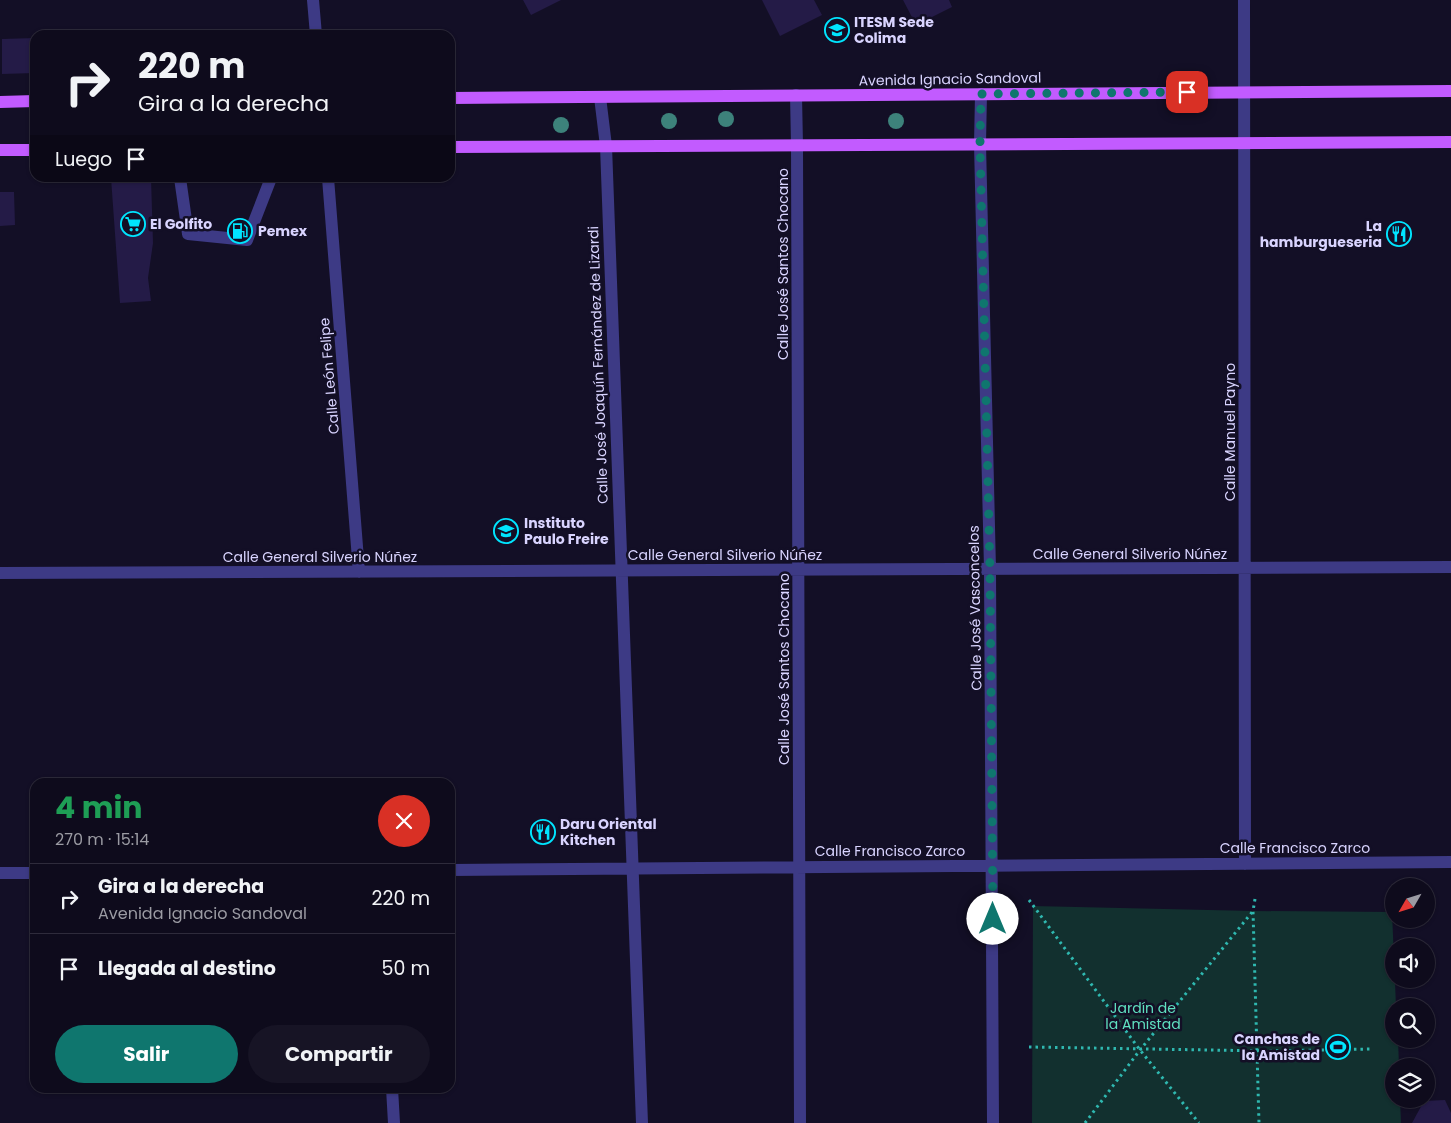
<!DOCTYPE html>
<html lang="es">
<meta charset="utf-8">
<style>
:root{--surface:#0e0b1c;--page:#171425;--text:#f1f3f6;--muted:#9b9ba3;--line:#2e2b3b;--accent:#0f766e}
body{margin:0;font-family:Poppins,sans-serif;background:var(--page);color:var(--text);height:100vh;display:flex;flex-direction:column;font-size:19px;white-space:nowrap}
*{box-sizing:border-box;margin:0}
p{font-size:16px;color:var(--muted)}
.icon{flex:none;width:28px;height:28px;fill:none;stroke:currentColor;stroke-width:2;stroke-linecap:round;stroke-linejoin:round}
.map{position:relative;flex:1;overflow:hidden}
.panel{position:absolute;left:30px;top:778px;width:425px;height:315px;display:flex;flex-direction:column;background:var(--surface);border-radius:15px;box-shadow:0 1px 4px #0004,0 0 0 1px var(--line)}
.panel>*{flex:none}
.hud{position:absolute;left:30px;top:30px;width:425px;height:152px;border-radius:15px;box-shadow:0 1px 4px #0004,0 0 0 1px var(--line);background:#0e0b1c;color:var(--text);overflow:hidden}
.needle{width:32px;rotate:231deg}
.fabs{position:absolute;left:1385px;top:878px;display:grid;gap:10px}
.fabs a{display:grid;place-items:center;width:50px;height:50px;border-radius:50%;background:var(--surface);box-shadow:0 1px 4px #0004,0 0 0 1px var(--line);font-size:25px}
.pin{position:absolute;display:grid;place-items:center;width:42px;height:42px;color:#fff;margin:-21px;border-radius:10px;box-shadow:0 2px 8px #0006}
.me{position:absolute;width:55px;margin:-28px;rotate:0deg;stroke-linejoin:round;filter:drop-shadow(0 0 4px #0008)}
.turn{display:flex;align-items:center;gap:18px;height:105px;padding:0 25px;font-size:22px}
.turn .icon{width:65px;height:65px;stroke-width:2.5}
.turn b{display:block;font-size:35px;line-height:42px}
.then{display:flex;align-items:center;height:48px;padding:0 25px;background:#0003;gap:10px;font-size:19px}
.round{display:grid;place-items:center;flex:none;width:52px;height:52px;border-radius:26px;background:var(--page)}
.overview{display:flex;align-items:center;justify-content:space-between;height:85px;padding:0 25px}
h1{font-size:30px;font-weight:700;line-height:38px;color:#1e9e55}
.button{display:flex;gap:10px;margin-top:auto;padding:10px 25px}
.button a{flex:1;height:58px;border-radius:30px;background:var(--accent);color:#fff;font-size:20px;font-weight:700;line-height:58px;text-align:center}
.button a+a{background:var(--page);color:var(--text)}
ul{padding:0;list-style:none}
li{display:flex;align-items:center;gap:15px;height:70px;padding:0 25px;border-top:1px solid var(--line)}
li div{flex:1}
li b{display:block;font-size:19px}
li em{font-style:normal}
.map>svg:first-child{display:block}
</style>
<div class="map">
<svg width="1451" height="1123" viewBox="0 0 1451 1123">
<rect width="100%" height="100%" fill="#130f26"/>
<path fill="#12302f" d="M 1033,906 L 1253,911 L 1392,912 L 1396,1006 L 1394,1006 L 1394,1039 L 1398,1039 L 1399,1066 L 1394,1066 L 1394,1099 L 1400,1099 L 1401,1123 L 1032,1123 Z"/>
<path fill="#241b47" d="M 523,0 L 561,0 L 531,15 Z
M 762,0 L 814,0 L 822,15 L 780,36 Z
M 903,0 L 949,0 L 952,7 L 916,25 Z
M 35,38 L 35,73 L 2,74 L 2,39 Z
M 111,178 L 151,178 L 153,243 L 148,278 L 151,301 L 120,303 Z
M 0,192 L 14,192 L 15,225 L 0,226 Z
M 1445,1100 L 1451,1113 L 1451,1123 L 1412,1123 L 1424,1101 Z"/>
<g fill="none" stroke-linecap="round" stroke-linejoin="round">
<path stroke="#2fb8b0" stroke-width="3" stroke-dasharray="2.5 4" stroke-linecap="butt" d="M 1255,899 L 1253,911 L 1259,1123
M 1029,900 L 1140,1050 L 1199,1123
M 1029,1047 L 1269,1051 L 1371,1049
M 1085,1123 L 1140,1050 L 1253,911"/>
<path stroke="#3d3a85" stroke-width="12" d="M 313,0 L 316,35
M 1244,0 L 1245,864
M 981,94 L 980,144 L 990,569 L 993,1123
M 796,95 L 797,145 L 800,1123
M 600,97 L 606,146 L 642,1123
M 180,178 L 188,234 L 247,240 L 271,178
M 328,178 L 359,572
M 0,573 L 1451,567
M 450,870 L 1451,862
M 0,873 L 35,873
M 392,1088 L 394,1123"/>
<path stroke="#c25bff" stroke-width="12" d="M 450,98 L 1451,91
M 0,102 L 35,101
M 450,147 L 1451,142
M 0,150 L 35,150"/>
</g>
<g fill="#3d827b">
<circle cx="726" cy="119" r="8"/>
<circle cx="669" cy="121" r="8"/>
<circle cx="896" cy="121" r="8"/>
<circle cx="561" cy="125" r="8"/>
</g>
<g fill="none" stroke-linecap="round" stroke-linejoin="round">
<path stroke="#0f766e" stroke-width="9" stroke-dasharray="0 16.2" d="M 993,919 L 990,569 L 980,144 L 981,94 L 1187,92"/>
</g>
<defs>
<symbol id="school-ring" viewBox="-11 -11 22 22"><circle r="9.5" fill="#130f26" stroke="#00e5ff" stroke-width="1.5"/><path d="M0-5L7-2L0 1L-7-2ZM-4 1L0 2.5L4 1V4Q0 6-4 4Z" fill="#00e5ff"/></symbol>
<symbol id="supermarket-ring" viewBox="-11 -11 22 22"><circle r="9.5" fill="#130f26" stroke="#00e5ff" stroke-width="1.5"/><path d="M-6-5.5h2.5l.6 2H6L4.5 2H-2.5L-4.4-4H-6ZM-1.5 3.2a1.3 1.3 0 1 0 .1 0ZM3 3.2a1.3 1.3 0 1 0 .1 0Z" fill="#00e5ff"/></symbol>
<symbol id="fuel-ring" viewBox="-11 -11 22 22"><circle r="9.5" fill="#130f26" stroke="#00e5ff" stroke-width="1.5"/><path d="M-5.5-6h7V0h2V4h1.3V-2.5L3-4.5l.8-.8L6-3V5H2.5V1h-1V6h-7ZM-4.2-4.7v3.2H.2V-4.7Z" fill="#00e5ff"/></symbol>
<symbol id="restaurant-ring" viewBox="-11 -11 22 22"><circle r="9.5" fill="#130f26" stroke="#00e5ff" stroke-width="1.5"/><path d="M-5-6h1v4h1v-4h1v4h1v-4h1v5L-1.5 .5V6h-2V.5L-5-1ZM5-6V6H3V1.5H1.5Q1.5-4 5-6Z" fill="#00e5ff"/></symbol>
<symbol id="stadium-ring" viewBox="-11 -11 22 22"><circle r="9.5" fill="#130f26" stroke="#00e5ff" stroke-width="1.5"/><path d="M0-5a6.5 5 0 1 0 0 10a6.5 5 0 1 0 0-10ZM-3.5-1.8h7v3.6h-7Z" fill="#00e5ff"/></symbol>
</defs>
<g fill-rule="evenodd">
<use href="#school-ring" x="823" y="16" width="28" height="28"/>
<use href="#supermarket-ring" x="119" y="210" width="28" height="28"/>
<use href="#fuel-ring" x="226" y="217" width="28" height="28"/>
<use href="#restaurant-ring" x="1385" y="220" width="28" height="28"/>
<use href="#school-ring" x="492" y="517" width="28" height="28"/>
<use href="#restaurant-ring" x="529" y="818" width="28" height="28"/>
<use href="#stadium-ring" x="1324" y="1033" width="28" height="28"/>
</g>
<g text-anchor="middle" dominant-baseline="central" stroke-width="5" stroke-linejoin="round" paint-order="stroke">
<g font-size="14" font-weight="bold" fill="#d9d4ff" stroke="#130f26" text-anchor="start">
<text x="854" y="22">ITESM Sede<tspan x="854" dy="16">Colima</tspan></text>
<text x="150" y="224">El Golfito</text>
<text x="1382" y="226" text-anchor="end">La<tspan x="1382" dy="16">hamburgueseria</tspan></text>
<text x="258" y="231">Pemex</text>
<text x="524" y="523">Instituto<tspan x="524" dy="16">Paulo Freire</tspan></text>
<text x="560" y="824">Daru Oriental<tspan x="560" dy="16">Kitchen</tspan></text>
<text x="1320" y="1039" text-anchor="end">Canchas de<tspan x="1320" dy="16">la Amistad</tspan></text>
</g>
<g font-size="14" fill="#d9d4ff" stroke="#130f26">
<text transform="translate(950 79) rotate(-1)">Avenida Ignacio Sandoval</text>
<text transform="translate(783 264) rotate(-90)">Calle José Santos Chocano</text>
<text transform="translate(598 365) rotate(-92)">Calle José Joaquín Fernández de Lizardi</text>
<text transform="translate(329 376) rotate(-95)">Calle León Felipe</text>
<text transform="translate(1230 432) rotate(-90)">Calle Manuel Payno</text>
<text x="1130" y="554">Calle General Silverio Núñez</text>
<text x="725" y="555">Calle General Silverio Núñez</text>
<text x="320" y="557">Calle General Silverio Núñez</text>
<text transform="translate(975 608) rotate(-91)">Calle José Vasconcelos</text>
<text transform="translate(784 669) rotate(-90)">Calle José Santos Chocano</text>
<text x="1295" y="848">Calle Francisco Zarco</text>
<text x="890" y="851">Calle Francisco Zarco</text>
</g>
<g font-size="14" fill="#5fe0c0" stroke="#130f26">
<text x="1143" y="1008">Jardín de<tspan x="1143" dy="16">la Amistad</tspan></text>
</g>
</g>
</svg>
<div class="fabs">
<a><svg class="needle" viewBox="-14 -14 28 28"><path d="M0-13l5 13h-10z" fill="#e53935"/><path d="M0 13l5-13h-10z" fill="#9b9ba3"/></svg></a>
<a><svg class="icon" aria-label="sound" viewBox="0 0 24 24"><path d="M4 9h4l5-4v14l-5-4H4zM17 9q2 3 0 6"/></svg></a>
<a><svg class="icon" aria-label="search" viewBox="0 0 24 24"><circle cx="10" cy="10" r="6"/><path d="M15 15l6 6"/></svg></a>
<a><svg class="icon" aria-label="layers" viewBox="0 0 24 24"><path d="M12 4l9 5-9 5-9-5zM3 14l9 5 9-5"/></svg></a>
</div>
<div class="pin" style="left:1187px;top:92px;background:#d93025"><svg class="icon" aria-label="arrive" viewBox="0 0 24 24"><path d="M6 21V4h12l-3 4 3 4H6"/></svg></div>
<svg class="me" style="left:993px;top:919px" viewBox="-20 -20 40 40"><circle r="19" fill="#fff"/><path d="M0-13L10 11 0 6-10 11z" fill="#0f766e"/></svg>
<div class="hud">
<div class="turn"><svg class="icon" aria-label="right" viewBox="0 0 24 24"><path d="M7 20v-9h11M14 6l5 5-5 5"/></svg><div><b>220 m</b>Gira a la derecha</div></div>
<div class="then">Luego<svg class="icon" aria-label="arrive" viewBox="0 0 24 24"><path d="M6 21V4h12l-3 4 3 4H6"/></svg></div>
</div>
<section class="panel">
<div class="overview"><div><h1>4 min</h1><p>270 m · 15:14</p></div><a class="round" style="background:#d93025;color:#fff"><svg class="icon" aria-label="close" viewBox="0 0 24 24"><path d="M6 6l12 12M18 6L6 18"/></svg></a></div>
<ul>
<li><svg class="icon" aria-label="right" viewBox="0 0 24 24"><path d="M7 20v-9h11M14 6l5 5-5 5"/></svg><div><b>Gira a la derecha</b><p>Avenida Ignacio Sandoval</p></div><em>220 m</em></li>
<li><svg class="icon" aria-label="arrive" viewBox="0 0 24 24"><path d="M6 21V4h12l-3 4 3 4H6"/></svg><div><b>Llegada al destino</b></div><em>50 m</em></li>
</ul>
<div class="button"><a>Salir</a><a>Compartir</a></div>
</section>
</div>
